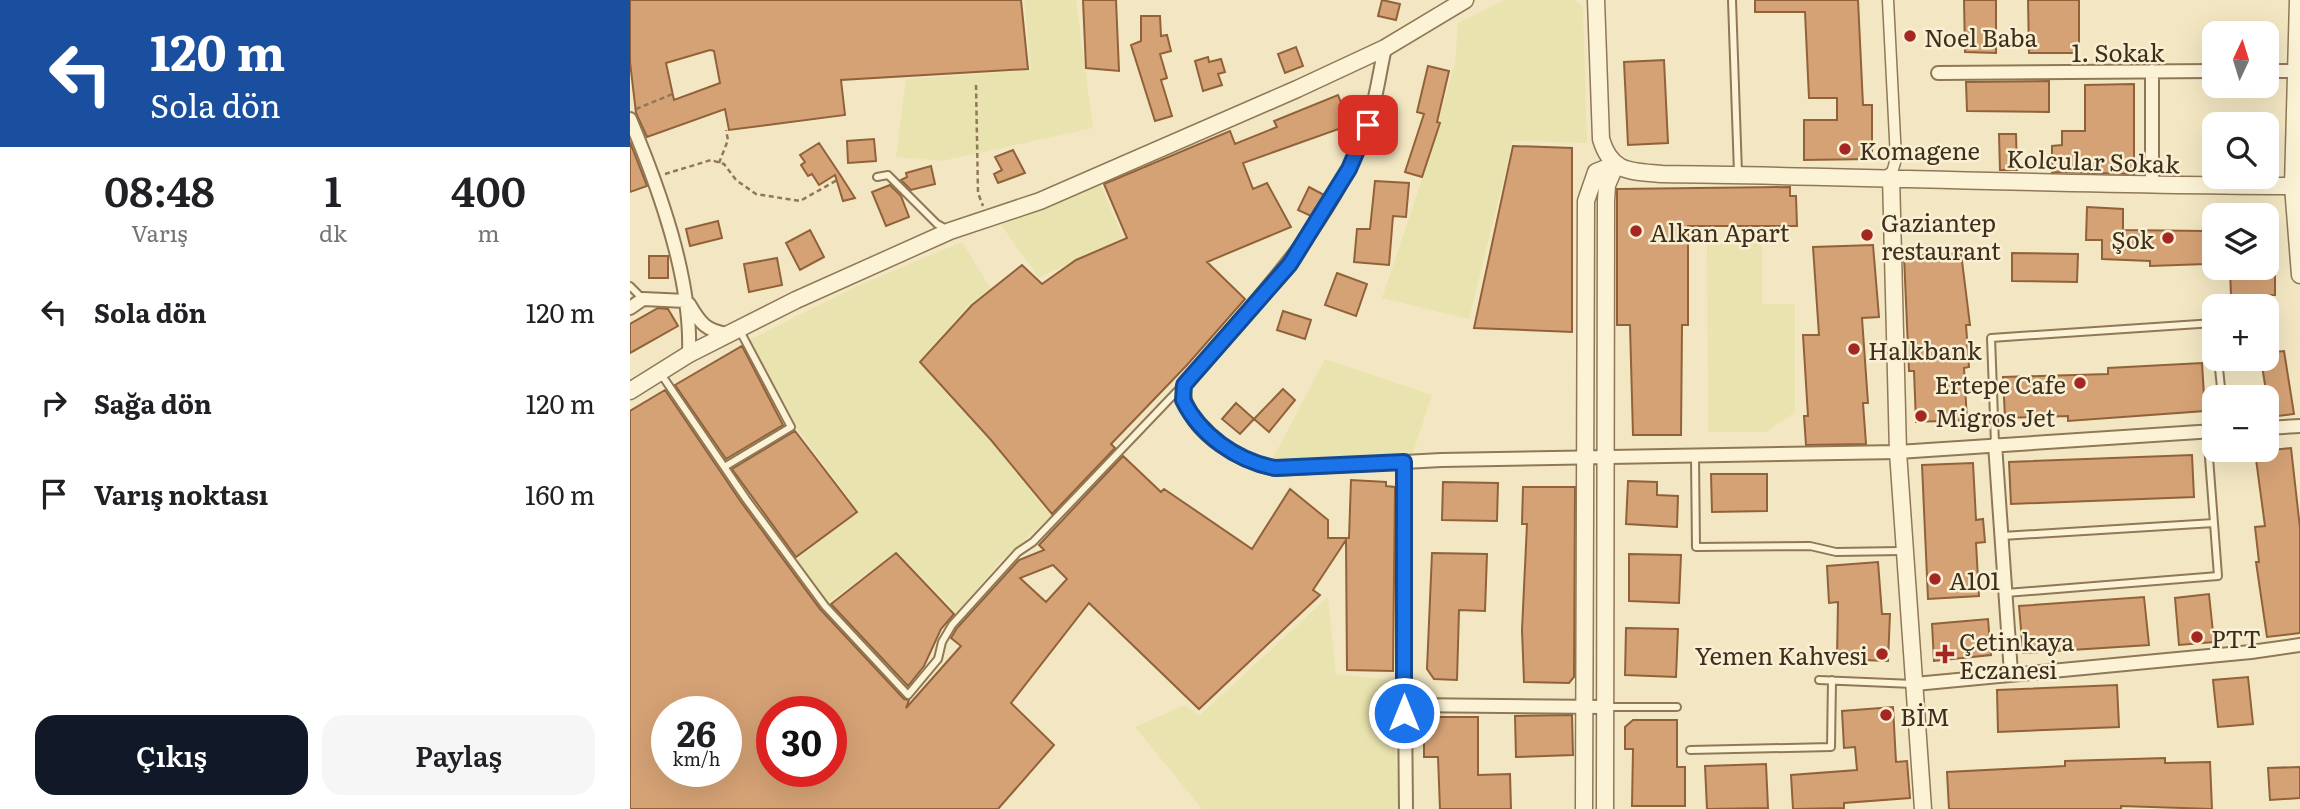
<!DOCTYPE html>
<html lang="tr">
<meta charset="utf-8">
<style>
:root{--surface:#fff;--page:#f6f6f6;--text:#202124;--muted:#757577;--accent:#111827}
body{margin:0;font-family:Literata,serif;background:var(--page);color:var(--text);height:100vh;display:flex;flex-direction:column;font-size:26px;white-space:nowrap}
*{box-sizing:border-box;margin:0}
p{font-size:23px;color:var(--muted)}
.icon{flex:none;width:38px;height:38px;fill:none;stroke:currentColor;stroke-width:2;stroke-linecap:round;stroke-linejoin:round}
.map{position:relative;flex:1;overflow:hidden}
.panel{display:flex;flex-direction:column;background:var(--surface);width:630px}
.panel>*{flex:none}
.top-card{background:#1a4fa0;color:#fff;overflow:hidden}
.needle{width:46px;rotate:4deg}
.controls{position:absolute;left:1572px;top:21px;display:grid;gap:14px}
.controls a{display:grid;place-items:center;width:77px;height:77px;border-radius:14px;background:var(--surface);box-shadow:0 7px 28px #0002;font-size:35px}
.speed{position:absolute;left:21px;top:696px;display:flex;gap:14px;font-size:35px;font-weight:700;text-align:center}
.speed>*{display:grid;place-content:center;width:91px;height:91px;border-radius:50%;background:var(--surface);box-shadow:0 7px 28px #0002;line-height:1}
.speed small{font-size:18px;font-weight:400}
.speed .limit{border:10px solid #d22;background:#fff;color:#111}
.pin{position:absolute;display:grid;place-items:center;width:60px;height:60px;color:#fff;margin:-30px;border-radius:14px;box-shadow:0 4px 10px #0006}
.me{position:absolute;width:77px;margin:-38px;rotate:0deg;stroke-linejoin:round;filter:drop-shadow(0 0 5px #0008)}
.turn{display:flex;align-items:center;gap:24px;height:147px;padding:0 35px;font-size:32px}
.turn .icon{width:91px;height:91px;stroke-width:2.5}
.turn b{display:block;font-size:49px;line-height:60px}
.eta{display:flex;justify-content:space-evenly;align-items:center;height:119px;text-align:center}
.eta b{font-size:42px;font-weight:600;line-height:49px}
.cta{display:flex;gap:14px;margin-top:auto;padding:14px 35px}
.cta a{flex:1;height:80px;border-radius:21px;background:var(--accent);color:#fff;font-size:28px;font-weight:600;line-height:80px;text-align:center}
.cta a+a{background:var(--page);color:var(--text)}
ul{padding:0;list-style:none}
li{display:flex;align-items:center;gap:21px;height:91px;padding:0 35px}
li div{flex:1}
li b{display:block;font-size:26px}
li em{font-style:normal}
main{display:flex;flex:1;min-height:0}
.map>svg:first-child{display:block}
</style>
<main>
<section class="panel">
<div class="top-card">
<div class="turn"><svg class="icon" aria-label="left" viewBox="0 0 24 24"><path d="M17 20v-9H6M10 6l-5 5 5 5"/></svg><div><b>120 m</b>Sola dön</div></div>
</div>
<div class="eta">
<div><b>08:48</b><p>Varış</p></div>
<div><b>1</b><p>dk</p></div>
<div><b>400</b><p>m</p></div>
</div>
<ul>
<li><svg class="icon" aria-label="left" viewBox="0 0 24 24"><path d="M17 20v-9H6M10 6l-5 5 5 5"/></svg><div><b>Sola dön</b></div><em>120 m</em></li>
<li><svg class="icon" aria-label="right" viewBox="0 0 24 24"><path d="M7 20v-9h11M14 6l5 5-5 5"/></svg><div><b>Sağa dön</b></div><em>120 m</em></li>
<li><svg class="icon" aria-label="arrive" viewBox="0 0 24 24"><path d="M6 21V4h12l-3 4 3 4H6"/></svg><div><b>Varış noktası</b></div><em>160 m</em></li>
</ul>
<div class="cta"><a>Çıkış</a><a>Paylaş</a></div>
</section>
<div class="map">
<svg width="1670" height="809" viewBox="0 0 1670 809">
<rect width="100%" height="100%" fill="#f3e7c3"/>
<path fill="#e9e3af" d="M 394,0 L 446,0 L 463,128 L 312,161 L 266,157 L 276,79 L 401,70 Z
M 874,0 L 944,0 L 953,7 L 957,143 L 883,141 L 839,319 L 752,298 L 792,179 L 825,63 L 828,23 Z
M 469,182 L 493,237 L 409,278 L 371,225 Z
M 332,242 L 361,289 L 341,303 L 288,362 L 361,442 L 421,516 L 369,563 L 327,613 L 266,552 L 196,604 L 165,561 L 228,511 L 162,422 L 119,340 L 227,286 Z
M 1077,243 L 1132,243 L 1132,304 L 1165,304 L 1165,412 L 1137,432 L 1078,432 Z
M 695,359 L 802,395 L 782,456 L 642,460 Z
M 698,597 L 706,674 L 760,680 L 770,809 L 572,809 L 505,727 L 555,705 L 569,716 Z"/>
<path fill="#d5a275" stroke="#91623a" stroke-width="2" fill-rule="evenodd" d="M 0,0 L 391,0 L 398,69 L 211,80 L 215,115 L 99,130 L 95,109 L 17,137 L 6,113 L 0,62 ZM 80,50 L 84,51 L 90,83 L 44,100 L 36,63 Z
M 453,0 L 486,0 L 489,71 L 456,68 Z
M 752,0 L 770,4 L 766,20 L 748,16 Z
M 1125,0 L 1228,0 L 1233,105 L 1242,105 L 1242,159 L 1174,160 L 1174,120 L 1207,120 L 1207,98 L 1179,98 L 1175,12 L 1125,12 Z
M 1334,0 L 1366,0 L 1366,53 L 1335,52 Z
M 1398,0 L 1449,0 L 1449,53 L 1399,53 Z
M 511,16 L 530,16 L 531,36 L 537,35 L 541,51 L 530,54 L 537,78 L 531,80 L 542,116 L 525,121 L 501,45 L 511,41 Z
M 666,47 L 673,66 L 655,73 L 648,54 Z
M 578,57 L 579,62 L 591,59 L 595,72 L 588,74 L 592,85 L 573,91 L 565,61 Z
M 1034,60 L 1038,143 L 998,145 L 994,62 Z
M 798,66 L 819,71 L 807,122 L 810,123 L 792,177 L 775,172 L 794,114 L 787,112 Z
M 1419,81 L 1419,112 L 1337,111 L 1336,82 Z
M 1504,84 L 1504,174 L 1422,172 L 1422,146 L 1432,145 L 1432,131 L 1455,131 L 1455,85 Z
M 708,95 L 720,125 L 613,163 L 623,189 L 637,183 L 661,227 L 577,262 L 615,299 L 557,365 L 481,444 L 485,448 L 422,514 L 361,440 L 290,362 L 342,305 L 392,265 L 412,284 L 446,260 L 497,238 L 474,184 L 600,131 L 605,144 L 647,127 L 644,121 Z
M 1369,134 L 1386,134 L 1387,170 L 1370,170 Z
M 244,139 L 246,161 L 218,163 L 217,141 Z
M 0,142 L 17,186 L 0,192 Z
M 189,143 L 209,173 L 225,198 L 213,201 L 205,175 L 189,185 L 182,174 L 178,176 L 171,165 L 175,162 L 170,155 Z
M 883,146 L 942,148 L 942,332 L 844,328 Z
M 383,150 L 395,173 L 368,183 L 364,174 L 372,170 L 365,157 Z
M 301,166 L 305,184 L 281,190 L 271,180 L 277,177 L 276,173 Z
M 745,181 L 779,183 L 776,217 L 763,216 L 759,265 L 724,262 L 727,229 L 740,229 Z
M 260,185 L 271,196 L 279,217 L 256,226 L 242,192 Z
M 679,187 L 694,195 L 681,216 L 668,210 Z
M 1160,187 L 1160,196 L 1166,196 L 1167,226 L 1058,226 L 1058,325 L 1052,325 L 1051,435 L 1003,435 L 1000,325 L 987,325 L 987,189 Z
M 1457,207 L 1493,209 L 1493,230 L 1575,231 L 1576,264 L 1520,266 L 1520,261 L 1472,259 L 1472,240 L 1456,240 Z
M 88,221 L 92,238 L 60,246 L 56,229 Z
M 180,230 L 194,257 L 170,270 L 156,243 Z
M 1243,245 L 1249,317 L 1232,318 L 1238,403 L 1233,403 L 1236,444 L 1176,445 L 1174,416 L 1178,416 L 1173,335 L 1189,335 L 1183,247 Z
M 1331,253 L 1340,325 L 1336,325 L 1339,367 L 1334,368 L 1337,420 L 1286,422 L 1284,371 L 1279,371 L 1274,256 Z
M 1382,253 L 1448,254 L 1447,282 L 1382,281 Z
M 19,256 L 38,256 L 38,278 L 19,278 Z
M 147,258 L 152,285 L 119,292 L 114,264 Z
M 1600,268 L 1645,268 L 1645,295 L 1601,296 Z
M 707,273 L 737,284 L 726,316 L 695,305 Z
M 28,308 L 38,309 L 48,326 L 0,353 L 0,324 Z
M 653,311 L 681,320 L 675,339 L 647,330 Z
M 112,346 L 153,425 L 96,459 L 45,385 Z
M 1654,351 L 1664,414 L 1640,417 L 1631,359 L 1636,359 L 1636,353 Z
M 1572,363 L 1575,411 L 1438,421 L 1438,416 L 1375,418 L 1373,377 L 1478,374 L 1478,368 Z
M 653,389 L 665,400 L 639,432 L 624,419 Z
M 35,390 L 111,502 L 190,609 L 274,699 L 279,700 L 276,708 L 331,646 L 321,638 L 327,628 L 389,560 L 414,550 L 409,545 L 493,456 L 531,492 L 534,489 L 622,549 L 660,489 L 698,520 L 698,538 L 719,538 L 721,480 L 756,482 L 756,486 L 765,487 L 763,671 L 717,670 L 716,540 L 683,590 L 690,595 L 569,709 L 459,603 L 381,703 L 424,745 L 368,809 L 0,809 L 0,411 ZM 423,565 L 437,579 L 416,602 L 390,578 ZM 37,712 L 96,712 L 96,772 L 37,772 ZM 142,712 L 201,712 L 201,772 L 142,772 Z
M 606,403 L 624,419 L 610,434 L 592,419 Z
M 165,431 L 227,512 L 166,557 L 102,469 Z
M 1661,448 L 1670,528 L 1670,633 L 1637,637 L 1626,562 L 1629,562 L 1625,527 L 1635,526 L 1625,452 Z
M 1562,455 L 1564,497 L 1381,504 L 1379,462 Z
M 1343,463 L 1346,520 L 1353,519 L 1355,542 L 1346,543 L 1349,596 L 1298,599 L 1292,465 Z
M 1081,474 L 1137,474 L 1137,511 L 1082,512 Z
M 998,481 L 1027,482 L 1027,495 L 1048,496 L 1047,527 L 996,524 Z
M 813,482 L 868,483 L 867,521 L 812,520 Z
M 893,487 L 945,487 L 944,677 L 939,683 L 894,682 L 892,630 L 897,524 L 892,524 Z
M 266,553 L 324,614 L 311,629 L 294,666 L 278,686 L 201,604 Z
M 802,553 L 857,554 L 855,611 L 829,610 L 827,680 L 804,679 L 797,669 Z
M 999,554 L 1051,555 L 1049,603 L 999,601 Z
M 1248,562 L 1252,614 L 1260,614 L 1258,661 L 1207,659 L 1208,602 L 1199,603 L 1197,566 Z
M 1579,594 L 1584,642 L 1549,645 L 1545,598 Z
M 1514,597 L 1519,645 L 1393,653 L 1389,606 Z
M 1358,619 L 1361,655 L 1304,661 L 1302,624 Z
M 996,628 L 1048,629 L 1046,677 L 995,675 Z
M 1618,677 L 1623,724 L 1588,727 L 1583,680 Z
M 1487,685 L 1489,727 L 1368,732 L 1367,690 Z
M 1263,707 L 1266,762 L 1277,761 L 1280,798 L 1214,803 L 1214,808 L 1163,809 L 1161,775 L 1227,770 L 1225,747 L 1214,748 L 1212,711 Z
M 942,715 L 943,755 L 886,757 L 885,716 Z
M 794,717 L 848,717 L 848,775 L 880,774 L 881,809 L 810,809 L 808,757 L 794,757 Z
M 1003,720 L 1047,720 L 1047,767 L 1055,767 L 1055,806 L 1002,806 L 1003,749 L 995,749 L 995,727 Z
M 1535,758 L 1535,763 L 1580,762 L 1582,809 L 1491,806 L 1491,809 L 1319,809 L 1317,772 L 1435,766 L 1435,761 Z
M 1136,764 L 1138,808 L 1077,809 L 1075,766 Z
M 1670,767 L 1670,798 L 1640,800 L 1638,768 Z"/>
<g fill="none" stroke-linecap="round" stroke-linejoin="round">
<defs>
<path id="service" d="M 1102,0 L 1108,173
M 247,177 L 258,175 L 307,224 L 318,230
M 0,286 L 13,299
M 1588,359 L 1592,397
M 31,374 L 116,499 L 195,606 L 278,695 L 308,659 L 312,642 L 322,625 L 388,552 L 403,542 L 552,386
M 1365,444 L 1361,338 L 1584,323
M 1065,456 L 1066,547 L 1180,546 L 1206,552 L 1272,551
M 96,466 L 161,427 L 110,331
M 1372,536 L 1584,523
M 1376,593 L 1588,576 L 1577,431
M 1189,680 L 1283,684
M 977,707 L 1047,707
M 1060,750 L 1201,747 L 1202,680"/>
<path id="pedestrian" d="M 1258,0 L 1266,159 L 1261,176"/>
<path id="minor" d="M 755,48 C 749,74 746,102 737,126 C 701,228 621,304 554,385 C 550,428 607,461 645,469 L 811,460 L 1268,452 L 1584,431
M 1636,71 L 1665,71
M 1308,73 L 1584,71
M 0,119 C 29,188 62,279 59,354
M 1522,186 L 1522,71
M 59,304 C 70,323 76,331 98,334
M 0,308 L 13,299 L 56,301
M 1636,428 L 1670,426
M 1365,444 L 1381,673
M 774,462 L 775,705 L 975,707
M 1285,684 L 1621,652 L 1670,645
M 775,705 L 776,809"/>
<path id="tertiary" d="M 966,0 L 971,139 C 981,173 1000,171 1032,174 C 1242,176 1452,186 1663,186
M 1668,0 L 1663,186 L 1670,275
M 1261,176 L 1268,452 L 1293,809
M 0,391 L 59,354 L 166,300 L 320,231 L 410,201 L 667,89 L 755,48 L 835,0
M 954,809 L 956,201 L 966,172 L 986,164
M 975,809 L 976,201 L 977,185 L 986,164"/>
</defs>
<use href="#service" stroke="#8f7857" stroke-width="10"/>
<use href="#pedestrian" stroke="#8f7857" stroke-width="13"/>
<use href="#minor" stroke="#8f7857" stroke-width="16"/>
<use href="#tertiary" stroke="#8f7857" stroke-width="19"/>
<path stroke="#8f7857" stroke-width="2.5" stroke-dasharray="5 3.5" stroke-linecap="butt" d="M 346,85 L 348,193 L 353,206
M 6,109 L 45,93
M 89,163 L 98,140 L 96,130
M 35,174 L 81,160 L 94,164 L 106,180 L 126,194 L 170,201 L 209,179"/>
<use href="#service" stroke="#fcf3d7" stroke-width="6"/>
<use href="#pedestrian" stroke="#fcf3d7" stroke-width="10"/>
<use href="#minor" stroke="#fcf3d7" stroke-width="12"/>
<use href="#tertiary" stroke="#fcf3d7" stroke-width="16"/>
</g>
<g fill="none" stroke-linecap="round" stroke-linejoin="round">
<defs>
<path id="route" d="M 738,125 L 719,169 L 660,264 L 554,385 L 553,400 C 570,435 607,461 645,468 L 774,462 L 774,713"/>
</defs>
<use href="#route" stroke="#114b97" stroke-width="18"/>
<use href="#route" stroke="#1a73e8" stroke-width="12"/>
</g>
<g fill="#a52721" stroke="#f9f0d3" stroke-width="2.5">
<circle cx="1280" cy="36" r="7"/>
<circle cx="1215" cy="149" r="7"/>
<circle cx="1006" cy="231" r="7"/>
<circle cx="1237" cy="235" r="7"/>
<circle cx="1538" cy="238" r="7"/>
<circle cx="1224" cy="349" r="7"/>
<circle cx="1450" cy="383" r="7"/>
<circle cx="1291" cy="416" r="7"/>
<circle cx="1305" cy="579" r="7"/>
<circle cx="1567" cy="637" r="7"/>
<circle cx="1252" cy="654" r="7"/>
<path d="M1311.5 643.5h7v7h7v7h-7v7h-7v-7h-7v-7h7z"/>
<circle cx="1256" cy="715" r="7"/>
</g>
<g text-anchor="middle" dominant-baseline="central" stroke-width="5" stroke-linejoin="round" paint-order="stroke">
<g font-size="24" fill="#3d2e1d" stroke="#f9f0d3" text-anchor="start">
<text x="1294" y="36">Noel Baba</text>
<text x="1229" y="149">Komagene</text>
<text x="1251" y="221">Gaziantep<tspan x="1251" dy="28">restaurant</tspan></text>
<text x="1020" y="231">Alkan Apart</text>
<text x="1524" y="238" text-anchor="end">Şok</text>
<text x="1238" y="349">Halkbank</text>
<text x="1436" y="383" text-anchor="end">Ertepe Cafe</text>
<text x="1305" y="416">Migros Jet</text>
<text x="1319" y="579">A101</text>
<text x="1581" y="637">PTT</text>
<text x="1329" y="640">Çetinkaya<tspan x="1329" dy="28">Eczanesi</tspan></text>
<text x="1238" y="654" text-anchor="end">Yemen Kahvesi</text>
<text x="1270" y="715">BİM</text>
</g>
<g font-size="24" fill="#3d2e1d" stroke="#f9f0d3">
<text x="1488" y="51">1. Sokak</text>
<text transform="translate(1463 160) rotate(2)">Kolcular Sokak</text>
</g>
</g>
</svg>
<div class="controls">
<a><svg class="needle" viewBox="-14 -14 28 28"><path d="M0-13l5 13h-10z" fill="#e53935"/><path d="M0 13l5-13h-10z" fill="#757577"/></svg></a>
<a><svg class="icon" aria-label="search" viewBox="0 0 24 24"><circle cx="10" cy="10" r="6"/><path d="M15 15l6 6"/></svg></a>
<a><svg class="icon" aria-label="layers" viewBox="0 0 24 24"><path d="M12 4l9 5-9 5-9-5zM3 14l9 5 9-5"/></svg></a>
<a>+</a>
<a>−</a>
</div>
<div class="speed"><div>26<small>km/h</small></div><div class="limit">30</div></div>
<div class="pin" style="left:738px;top:125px;background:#d93025"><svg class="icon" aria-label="arrive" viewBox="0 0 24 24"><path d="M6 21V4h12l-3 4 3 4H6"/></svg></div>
<svg class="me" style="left:774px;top:713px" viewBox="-20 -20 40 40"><circle r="17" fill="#1a73e8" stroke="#fff" stroke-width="3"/><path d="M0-11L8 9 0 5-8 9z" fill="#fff"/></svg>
</div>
</main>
